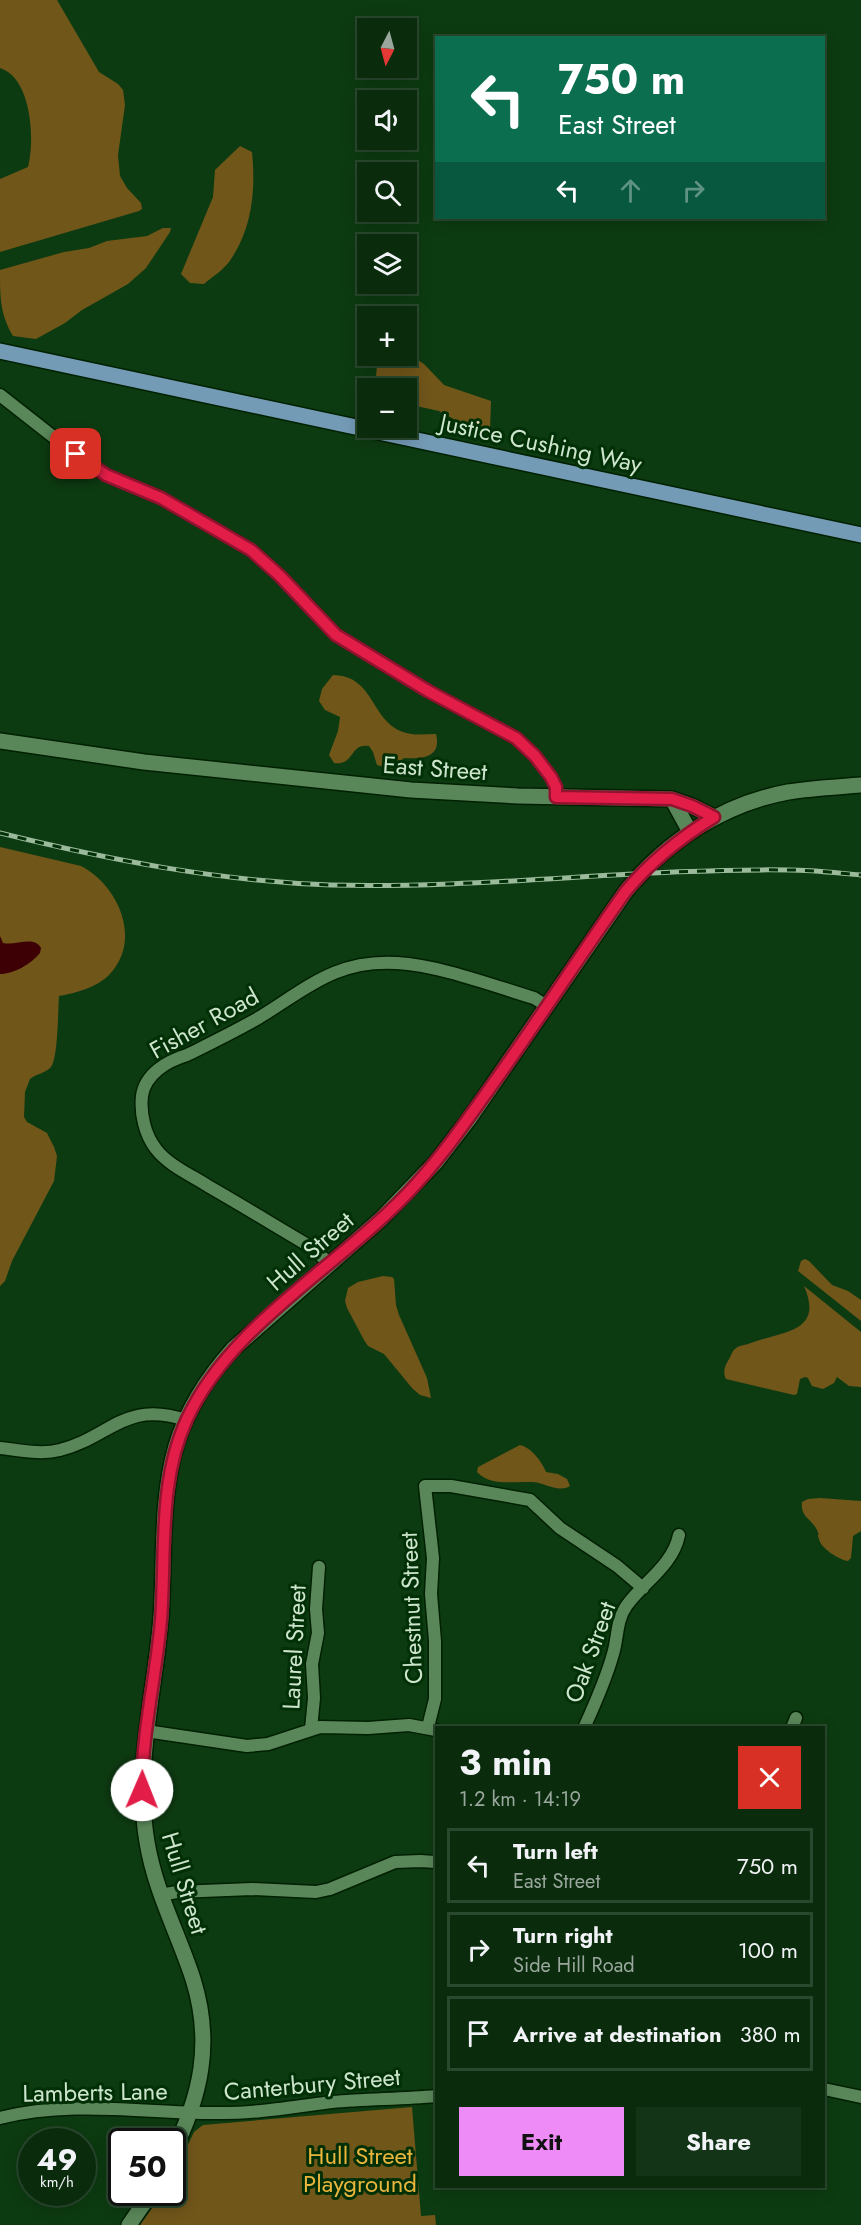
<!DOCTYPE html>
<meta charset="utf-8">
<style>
:root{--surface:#0a2c0d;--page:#133416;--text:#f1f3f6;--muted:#99a79d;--line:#2a482e;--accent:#ef8bf7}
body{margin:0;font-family:Jost,sans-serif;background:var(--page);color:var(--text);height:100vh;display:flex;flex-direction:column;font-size:22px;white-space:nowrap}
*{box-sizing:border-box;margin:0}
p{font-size:20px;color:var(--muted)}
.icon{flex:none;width:33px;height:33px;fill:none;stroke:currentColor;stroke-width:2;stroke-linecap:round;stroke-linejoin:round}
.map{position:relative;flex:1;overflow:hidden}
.drawer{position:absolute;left:435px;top:1726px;width:390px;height:462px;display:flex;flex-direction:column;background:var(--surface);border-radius:0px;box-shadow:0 3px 15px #0003,0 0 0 2px var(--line)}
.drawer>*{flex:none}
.hud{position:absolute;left:435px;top:36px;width:390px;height:183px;border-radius:0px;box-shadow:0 3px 15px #0003,0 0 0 2px var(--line);background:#0b6e4f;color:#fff;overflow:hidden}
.needle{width:39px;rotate:186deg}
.tools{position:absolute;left:357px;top:18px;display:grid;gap:12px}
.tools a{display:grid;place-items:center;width:60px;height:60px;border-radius:0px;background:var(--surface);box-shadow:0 3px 15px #0003,0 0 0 2px var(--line);font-size:30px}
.speed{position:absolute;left:18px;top:2128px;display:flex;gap:12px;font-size:30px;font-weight:700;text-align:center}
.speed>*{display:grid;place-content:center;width:78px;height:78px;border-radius:50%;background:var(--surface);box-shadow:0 3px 15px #0003,0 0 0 2px var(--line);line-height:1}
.speed small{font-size:15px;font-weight:400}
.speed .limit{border:3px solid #111;border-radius:9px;background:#fff;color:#111}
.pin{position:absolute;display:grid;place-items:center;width:51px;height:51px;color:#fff;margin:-26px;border-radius:12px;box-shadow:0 3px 9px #0006}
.me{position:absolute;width:66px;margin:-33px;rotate:1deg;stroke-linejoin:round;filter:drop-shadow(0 0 4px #0008)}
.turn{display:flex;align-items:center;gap:21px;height:126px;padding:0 24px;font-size:27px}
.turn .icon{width:78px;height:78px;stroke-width:2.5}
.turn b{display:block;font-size:42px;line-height:51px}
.lanes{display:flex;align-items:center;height:57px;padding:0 24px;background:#0003;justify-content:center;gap:30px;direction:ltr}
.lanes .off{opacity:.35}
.round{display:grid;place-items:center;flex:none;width:63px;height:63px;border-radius:0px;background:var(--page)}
.summary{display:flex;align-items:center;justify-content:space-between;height:102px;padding:0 24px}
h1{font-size:36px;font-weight:700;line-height:45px}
.action{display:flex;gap:12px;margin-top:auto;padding:12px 24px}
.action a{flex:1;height:69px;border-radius:0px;background:var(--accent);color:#111;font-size:24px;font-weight:700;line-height:69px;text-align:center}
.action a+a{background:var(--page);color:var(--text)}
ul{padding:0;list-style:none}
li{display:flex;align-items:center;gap:18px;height:75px;margin:0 12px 9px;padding:0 12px;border:3px solid var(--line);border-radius:0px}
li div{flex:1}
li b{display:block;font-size:22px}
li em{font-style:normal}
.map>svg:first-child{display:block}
</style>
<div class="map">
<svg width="861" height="2225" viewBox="0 0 861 2225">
<rect width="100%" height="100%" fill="#0d3b11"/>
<path fill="#71561a" d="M 0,0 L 57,0 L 99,72 L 118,84 L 123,90 L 125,105 L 118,155 L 120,176 L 127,188 L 141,203 L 142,209 L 139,211 L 0,252 L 0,179 L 28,167 C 35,141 32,78 0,68 Z
M 240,146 L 252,152 C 256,190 252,230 229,262 C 223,270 212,277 204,284 L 190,283 L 181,274 L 213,197 L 215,170 Z
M 163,228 L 171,228 L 170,232 L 146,268 L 128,284 L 82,310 L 65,323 L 36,339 L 13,336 C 0,314 0,297 0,270 L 64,252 L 89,248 L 107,241 L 147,236 Z
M 407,353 L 424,364 L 444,385 L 491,401 L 490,430 L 461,423 L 439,411 L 407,404 L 406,388 L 368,388 L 367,405 L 360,396 L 363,380 L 376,376 L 378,356 L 406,356 Z
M 333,675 C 375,676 370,720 403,732 C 414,736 425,734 436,734 C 442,758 421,759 404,758 L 392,769 L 377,765 L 373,752 L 369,746 C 349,743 355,766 334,763 L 329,755 L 338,731 L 340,717 L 325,710 L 319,701 L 322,689 Z
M 0,847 L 81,866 C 118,885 143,940 109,975 C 97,987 76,993 59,996 C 58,1010 58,1058 51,1067 C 46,1073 36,1074 30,1079 L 25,1092 L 24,1117 L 27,1122 L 47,1133 L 54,1147 L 57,1156 L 54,1181 L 12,1261 L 5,1281 L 0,1286 Z
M 805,1259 L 809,1261 L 832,1285 L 848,1291 L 861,1300 L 861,1321 L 798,1271 L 801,1261 Z
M 383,1276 L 392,1277 L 394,1279 L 396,1305 L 399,1315 L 427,1378 L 431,1398 L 420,1395 L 412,1388 L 384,1354 L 368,1346 L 364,1340 L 347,1308 L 345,1301 L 348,1288 L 358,1282 Z
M 804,1286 L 861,1332 L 861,1387 L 849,1386 L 837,1377 L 834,1383 L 823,1389 L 812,1386 L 808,1378 L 805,1377 L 800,1379 L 797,1394 L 794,1395 L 726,1379 C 723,1373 724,1367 728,1361 C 730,1358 732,1351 735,1349 C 738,1346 744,1345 748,1344 C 780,1331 825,1334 804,1286 Z
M 520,1445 C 532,1448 542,1462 546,1472 L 558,1474 L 567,1479 L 570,1486 C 558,1493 545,1483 533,1482 C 515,1481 491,1487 477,1472 L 478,1467 Z
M 820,1498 L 861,1501 L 861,1531 L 853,1536 L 851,1558 L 848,1561 C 840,1560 821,1549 819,1539 C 816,1531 821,1539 817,1530 C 812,1519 800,1517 802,1502 L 808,1499 Z
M 412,2107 L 421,2216 L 435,2215 L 436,2225 L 140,2225 L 163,2193 L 172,2193 L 173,2176 L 194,2132 L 203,2125 Z"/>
<path fill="#3d0105" d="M 0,936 L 3,943 C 16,946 34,935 41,948 L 40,953 C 31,964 14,974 0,974 Z"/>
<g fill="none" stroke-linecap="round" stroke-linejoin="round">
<defs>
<path id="minor" d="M 0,395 L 93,468 L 106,475 L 161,498 L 251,550 L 280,576 L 336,635 L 428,691 L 516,738 L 535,756 L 551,777 L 556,787 L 556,797
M 330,1264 L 311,1247 C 277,1227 243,1206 208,1186 C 191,1175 168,1165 156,1149 C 145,1135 140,1114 142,1096 C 145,1074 167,1061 187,1055 C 211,1043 236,1031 260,1017 C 307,988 337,959 397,963 C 438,965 494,986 534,998 L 547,1006
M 0,1448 C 19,1450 41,1455 60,1450 C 111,1437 124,1400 186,1420
M 428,1727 L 435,1699 L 435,1641 L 431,1594 L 433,1558 L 425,1486 L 451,1486 L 530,1500 L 560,1528 L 617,1566 L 643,1588
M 584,1728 C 595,1704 606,1679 613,1654 C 618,1638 616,1620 627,1605 C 644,1582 673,1565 679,1535
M 792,1728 L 796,1718
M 311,1729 L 314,1698 L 312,1664 L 318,1633 L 316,1609 L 319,1567
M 146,1731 L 247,1746 L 268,1744 L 320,1727 L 368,1728 L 409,1725 L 436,1730
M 160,1895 L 177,1892 L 252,1889 L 316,1892 L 330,1889 L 395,1862 L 420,1861 L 436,1862
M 824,2089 L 861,2097
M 0,2118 C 71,2100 142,2113 214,2113 C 253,2114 293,2107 332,2102 C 367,2099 402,2099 436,2096"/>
<path id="secondary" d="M 0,741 L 144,762 L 411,790 L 518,796 L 672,799 L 692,806 L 714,817
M 672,799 L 690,832
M 172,2154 C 201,2096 213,2043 193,1979 C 178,1933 155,1891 147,1842 C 134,1766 155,1692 161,1617 C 165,1560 160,1501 176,1446 C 187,1409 208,1377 233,1349 L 381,1219 L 436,1162 L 469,1119 L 626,891 C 667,841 723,804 788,792 C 812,788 837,787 861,785
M 129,2225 L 151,2193"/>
<path id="primary" d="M 0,351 L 861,535"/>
</defs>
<use href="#minor" stroke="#002002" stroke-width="15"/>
<use href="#secondary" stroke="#002002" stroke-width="18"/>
<use href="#primary" stroke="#002002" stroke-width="18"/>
<use href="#minor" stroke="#5a875a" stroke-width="12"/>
<use href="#secondary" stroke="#5a875a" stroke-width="15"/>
<use href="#primary" stroke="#749bb6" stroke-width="15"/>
<defs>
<path id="rail" d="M 0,833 C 109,860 218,881 331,885 C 483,889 636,868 789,870 C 813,870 837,873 861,875"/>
</defs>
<use href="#rail" stroke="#9bb99b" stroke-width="5"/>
<use href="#rail" stroke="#013006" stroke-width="3" stroke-dasharray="9" stroke-linecap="butt"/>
</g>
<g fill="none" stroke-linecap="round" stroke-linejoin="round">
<defs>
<path id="route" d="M 76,454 L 106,475 L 161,498 L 251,550 L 280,576 L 336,635 L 428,691 L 516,738 L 535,756 L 551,777 L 556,787 L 556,797 L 672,799 L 692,806 L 714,817 C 680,838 651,861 626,891 C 581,954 540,1018 495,1081 C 470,1116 446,1151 417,1183 C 346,1263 232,1321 187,1419 C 158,1481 166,1553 161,1620 C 156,1677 142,1732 142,1790"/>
</defs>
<use href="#route" stroke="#92132f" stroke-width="15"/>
<use href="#route" stroke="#e11d48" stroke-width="10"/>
</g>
<g text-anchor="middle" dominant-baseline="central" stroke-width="6" stroke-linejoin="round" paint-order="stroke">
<g font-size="24" fill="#cde5cc" stroke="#013006">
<text transform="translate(541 443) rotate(12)">Justice Cushing Way</text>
<text transform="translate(435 768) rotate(4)">East Street</text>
<text transform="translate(204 1023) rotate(-29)">Fisher Road</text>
<text transform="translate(310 1251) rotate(-41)">Hull Street</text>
<text transform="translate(411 1608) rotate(-92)">Chestnut Street</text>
<text transform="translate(294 1647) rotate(-87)">Laurel Street</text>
<text transform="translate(590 1652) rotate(-70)">Oak Street</text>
<text transform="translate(185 1883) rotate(73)">Hull Street</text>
<text transform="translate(312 2084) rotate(-5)">Canterbury Street</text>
<text transform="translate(95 2092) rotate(-1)">Lamberts Lane</text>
</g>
<g font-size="24" fill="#e9b53d" stroke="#013006">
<text x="360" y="2155">Hull Street<tspan x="360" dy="28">Playground</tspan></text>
</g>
</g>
</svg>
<div class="tools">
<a><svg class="needle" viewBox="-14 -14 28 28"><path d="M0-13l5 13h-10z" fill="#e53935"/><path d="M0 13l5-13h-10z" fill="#99a79d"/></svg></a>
<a><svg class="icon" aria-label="sound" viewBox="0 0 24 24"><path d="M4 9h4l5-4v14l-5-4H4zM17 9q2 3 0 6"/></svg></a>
<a><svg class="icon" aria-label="search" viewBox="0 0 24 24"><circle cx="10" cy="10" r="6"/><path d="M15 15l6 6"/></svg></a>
<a><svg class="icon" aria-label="layers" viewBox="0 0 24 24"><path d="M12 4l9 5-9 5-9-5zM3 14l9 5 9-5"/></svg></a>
<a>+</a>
<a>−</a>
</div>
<div class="speed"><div>49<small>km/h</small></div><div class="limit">50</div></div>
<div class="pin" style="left:76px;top:454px;background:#d93025"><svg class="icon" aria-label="arrive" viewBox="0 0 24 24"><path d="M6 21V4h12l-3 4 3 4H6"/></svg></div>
<svg class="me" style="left:142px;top:1790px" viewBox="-20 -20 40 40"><circle r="19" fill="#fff"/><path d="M0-13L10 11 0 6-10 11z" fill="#e11d48"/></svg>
<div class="hud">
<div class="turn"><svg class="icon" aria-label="left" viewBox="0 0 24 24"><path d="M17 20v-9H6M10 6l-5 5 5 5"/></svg><div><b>750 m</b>East Street</div></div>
<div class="lanes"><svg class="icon" aria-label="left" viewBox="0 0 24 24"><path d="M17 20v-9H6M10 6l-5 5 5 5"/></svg><svg class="icon off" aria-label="ahead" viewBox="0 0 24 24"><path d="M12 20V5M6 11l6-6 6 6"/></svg><svg class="icon off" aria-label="right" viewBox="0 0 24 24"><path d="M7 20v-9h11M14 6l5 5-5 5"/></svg></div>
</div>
<section class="drawer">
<div class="summary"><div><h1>3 min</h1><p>1.2 km · 14:19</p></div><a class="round" style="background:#d93025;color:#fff"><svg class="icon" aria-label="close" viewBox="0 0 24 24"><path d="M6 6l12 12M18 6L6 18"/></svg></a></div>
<ul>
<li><svg class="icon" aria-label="left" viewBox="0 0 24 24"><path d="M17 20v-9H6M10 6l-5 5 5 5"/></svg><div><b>Turn left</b><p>East Street</p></div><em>750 m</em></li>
<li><svg class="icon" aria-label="right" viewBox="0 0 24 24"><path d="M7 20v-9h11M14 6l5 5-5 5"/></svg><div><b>Turn right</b><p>Side Hill Road</p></div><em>100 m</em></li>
<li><svg class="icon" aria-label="arrive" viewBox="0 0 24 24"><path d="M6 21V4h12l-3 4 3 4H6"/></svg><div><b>Arrive at destination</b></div><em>380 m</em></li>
</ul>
<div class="action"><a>Exit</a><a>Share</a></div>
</section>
</div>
